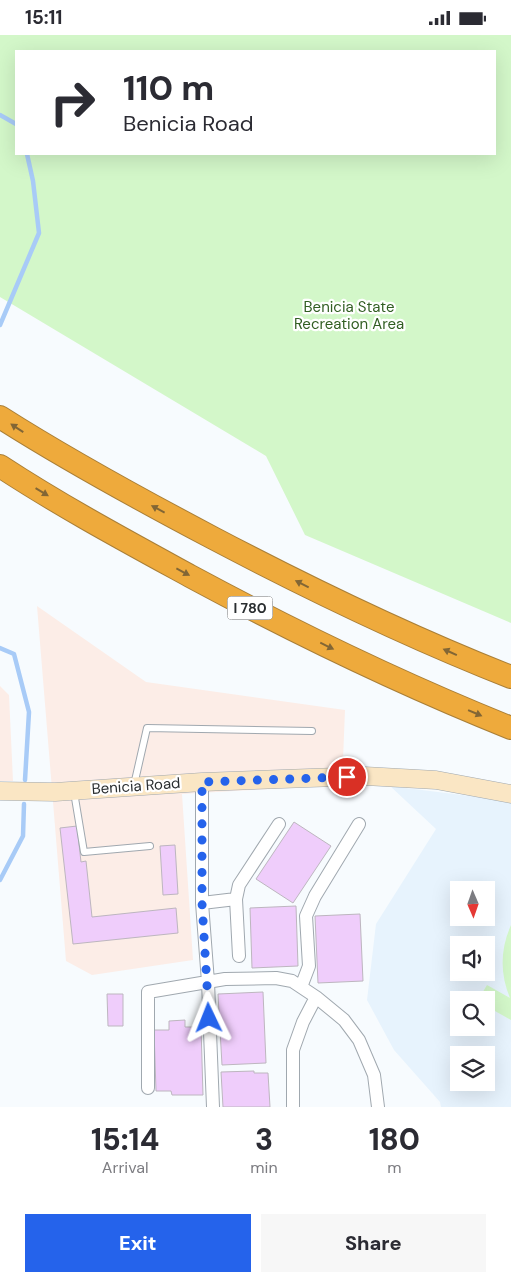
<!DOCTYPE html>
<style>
:root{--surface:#fff;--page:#f7f7f7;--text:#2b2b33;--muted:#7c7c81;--accent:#2563eb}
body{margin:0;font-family:"DM Sans",sans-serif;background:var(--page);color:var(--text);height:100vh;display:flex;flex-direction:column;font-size:19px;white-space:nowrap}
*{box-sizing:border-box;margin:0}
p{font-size:16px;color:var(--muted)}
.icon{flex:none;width:28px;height:28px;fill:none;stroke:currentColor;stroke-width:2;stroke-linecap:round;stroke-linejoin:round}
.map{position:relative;height:1072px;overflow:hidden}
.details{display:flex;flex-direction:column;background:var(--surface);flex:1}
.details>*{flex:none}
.banner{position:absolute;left:15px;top:15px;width:481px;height:105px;border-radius:0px;box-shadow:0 5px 20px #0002;background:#fff;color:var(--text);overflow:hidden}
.needle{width:32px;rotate:178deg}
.fabs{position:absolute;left:450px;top:846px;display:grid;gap:10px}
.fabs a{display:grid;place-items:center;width:45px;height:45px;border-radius:0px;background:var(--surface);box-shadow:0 5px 20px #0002;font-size:25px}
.pin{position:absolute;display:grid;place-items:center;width:42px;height:42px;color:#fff;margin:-21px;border:2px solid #fff;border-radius:50%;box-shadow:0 1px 5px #0007}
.me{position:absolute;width:55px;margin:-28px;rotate:358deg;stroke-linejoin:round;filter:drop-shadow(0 0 4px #0008)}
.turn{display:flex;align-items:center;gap:18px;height:105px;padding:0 25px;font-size:22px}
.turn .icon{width:65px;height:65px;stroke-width:2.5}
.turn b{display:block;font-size:35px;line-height:42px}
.eta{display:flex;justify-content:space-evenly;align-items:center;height:85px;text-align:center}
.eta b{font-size:30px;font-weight:800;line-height:35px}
.button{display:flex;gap:10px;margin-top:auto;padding:10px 25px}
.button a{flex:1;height:58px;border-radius:0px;background:var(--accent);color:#fff;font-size:20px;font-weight:800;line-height:58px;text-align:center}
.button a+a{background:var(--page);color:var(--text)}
.status{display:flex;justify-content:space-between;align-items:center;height:35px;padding:0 25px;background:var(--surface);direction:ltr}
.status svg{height:14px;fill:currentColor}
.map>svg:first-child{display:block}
</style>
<div class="status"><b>15:11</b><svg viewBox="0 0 49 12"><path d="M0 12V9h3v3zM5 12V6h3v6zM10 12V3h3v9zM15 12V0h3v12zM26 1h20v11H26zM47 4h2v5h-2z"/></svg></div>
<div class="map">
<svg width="511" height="1072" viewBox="0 0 511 1072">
<rect width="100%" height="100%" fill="#f7fbfe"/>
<path fill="#e7f3fd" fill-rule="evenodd" d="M 390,751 L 511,766 L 511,1072 L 441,1072 L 440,1067 L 394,1015 L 367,965 L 376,889 L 436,794 ZM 459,855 L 486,855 L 486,882 L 459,882 ZM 459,910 L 486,910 L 486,938 L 459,938 ZM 459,965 L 486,965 L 486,992 L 459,992 ZM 459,1020 L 486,1020 L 486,1048 L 459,1048 Z"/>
<path fill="#fcede7" d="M 37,571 L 146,647 L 345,675 L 342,750 L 182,759 L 193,925 L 92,940 L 66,926 Z
M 0,651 L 9,660 L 13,746 L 0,746 Z"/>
<path fill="#d3f7c9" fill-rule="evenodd" d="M 0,0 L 511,0 L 511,588 L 305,500 L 266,421 L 0,262 ZM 16,16 L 495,16 L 495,119 L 16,119 Z
M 511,890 L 511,985 L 486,971 L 486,965 L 478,965 L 487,950 L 510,963 C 500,939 500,915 511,890 Z"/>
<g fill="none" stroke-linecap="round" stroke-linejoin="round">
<path stroke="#a8cbf7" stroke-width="4.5" d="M 0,80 L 16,89
M 0,290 L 39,198 L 33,146 L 27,119
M 0,613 L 14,619 L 29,677 L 25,745
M 0,845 L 23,801 L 24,769"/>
</g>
<path fill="#efcdfb" stroke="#bdb6bf" d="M 294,787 L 331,811 L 293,868 L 256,844 Z
M 77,791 L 81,827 L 86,826 L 92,882 L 176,873 L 178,898 L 73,909 L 60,793 Z
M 175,810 L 178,859 L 163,860 L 160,811 Z
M 296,871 L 298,931 L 252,933 L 250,873 Z
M 360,879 L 363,946 L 318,948 L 315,881 Z
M 263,957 L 266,1028 L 222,1030 L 218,959 Z
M 107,959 L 123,959 L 123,991 L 108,991 Z
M 185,985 L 185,992 L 201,992 L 203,1060 L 172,1060 L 171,1056 L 156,1056 L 154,995 L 169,995 L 169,986 Z
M 254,1036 L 254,1038 L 268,1038 L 270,1072 L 223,1072 L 221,1037 Z"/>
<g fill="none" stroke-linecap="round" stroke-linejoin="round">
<defs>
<path id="lane" d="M 134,750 L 147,693 L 312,696
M 74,757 L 84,817 L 150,811"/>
<path id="street" d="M 202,747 L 202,868 L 208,947 L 213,1072
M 202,868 L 236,864
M 239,921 L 236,864 L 239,850 L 279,789
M 301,952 L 309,931 L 306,881 L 315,861 L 359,789
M 148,1053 L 148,957 L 225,944 L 276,943 L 292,946 L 316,962 L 344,985 L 359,1005 L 374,1040 L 378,1072
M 293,1072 L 293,1015 L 303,987 L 316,962"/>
<path id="secondary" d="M 0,756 L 55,757 L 202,747 L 365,741 L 436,745 L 511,759"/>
<path id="highway" d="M 0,382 C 69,426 141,465 213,503 C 310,554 409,602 511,642
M 0,431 C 61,471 126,506 190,541 C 294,597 401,649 511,693"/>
</defs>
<use href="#lane" stroke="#a0a8af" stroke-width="8"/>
<use href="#street" stroke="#a0a8af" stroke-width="14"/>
<use href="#secondary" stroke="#a0a8af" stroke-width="19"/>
<use href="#highway" stroke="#a97f38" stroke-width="24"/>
<use href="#lane" stroke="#fff" stroke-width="6"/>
<use href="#street" stroke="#fff" stroke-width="12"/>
<use href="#secondary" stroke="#fae6c4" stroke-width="18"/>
<use href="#highway" stroke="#eeaa3c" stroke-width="22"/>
</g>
<defs><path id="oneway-solid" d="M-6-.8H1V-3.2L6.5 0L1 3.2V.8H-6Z" transform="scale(1.25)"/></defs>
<g fill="#826635">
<use href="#oneway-solid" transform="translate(17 393) rotate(-147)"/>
<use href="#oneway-solid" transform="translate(42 457) rotate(31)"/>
<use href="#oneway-solid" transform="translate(158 474) rotate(-152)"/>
<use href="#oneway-solid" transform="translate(183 537) rotate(28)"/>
<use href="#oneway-solid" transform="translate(302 549) rotate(-153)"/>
<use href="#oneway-solid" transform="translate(327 611) rotate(26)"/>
<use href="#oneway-solid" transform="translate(450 617) rotate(-156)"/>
<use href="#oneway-solid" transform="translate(475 678) rotate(23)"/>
</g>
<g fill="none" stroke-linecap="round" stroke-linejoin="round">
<path stroke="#2563eb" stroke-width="9" stroke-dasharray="0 16.2" d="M 209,983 L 202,868 L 202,747 L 347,742"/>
</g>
<g text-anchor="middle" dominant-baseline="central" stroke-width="4.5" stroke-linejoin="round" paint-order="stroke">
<rect fill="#fff" stroke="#6a6d6e" stroke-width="1" x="227.5" y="561.5" width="45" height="23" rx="4"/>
<g font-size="14" font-weight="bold" fill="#2a2e30">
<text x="250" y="573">I 780</text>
</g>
<g font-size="15" fill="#315e22" stroke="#fff">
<text x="349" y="272">Benicia State<tspan x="349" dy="17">Recreation Area</tspan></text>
</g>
<g font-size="15" fill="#2a2e30" stroke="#fff">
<text transform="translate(136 751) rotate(-4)">Benicia Road</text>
</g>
</g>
</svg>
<div class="fabs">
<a><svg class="needle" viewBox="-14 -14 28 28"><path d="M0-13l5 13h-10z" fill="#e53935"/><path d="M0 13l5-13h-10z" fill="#7c7c81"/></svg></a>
<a><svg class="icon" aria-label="sound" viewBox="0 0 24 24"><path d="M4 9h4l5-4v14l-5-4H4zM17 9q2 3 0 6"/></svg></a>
<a><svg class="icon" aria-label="search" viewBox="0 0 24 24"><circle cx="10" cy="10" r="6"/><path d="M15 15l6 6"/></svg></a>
<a><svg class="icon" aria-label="layers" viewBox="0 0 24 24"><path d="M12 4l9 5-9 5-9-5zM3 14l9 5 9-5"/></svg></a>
</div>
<div class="pin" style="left:347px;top:742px;background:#d93025"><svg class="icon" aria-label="arrive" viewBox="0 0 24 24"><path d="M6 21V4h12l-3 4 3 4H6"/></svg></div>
<svg class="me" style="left:209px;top:983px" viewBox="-20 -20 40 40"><path d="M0-17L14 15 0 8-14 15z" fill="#2563eb" stroke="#fff" stroke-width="4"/></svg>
<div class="banner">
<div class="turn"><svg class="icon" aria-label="right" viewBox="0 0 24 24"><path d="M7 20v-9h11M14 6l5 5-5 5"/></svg><div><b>110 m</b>Benicia Road</div></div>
</div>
</div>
<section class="details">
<div class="eta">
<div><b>15:14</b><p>Arrival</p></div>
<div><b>3</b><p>min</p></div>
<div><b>180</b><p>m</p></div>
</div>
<div class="button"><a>Exit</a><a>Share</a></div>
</section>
